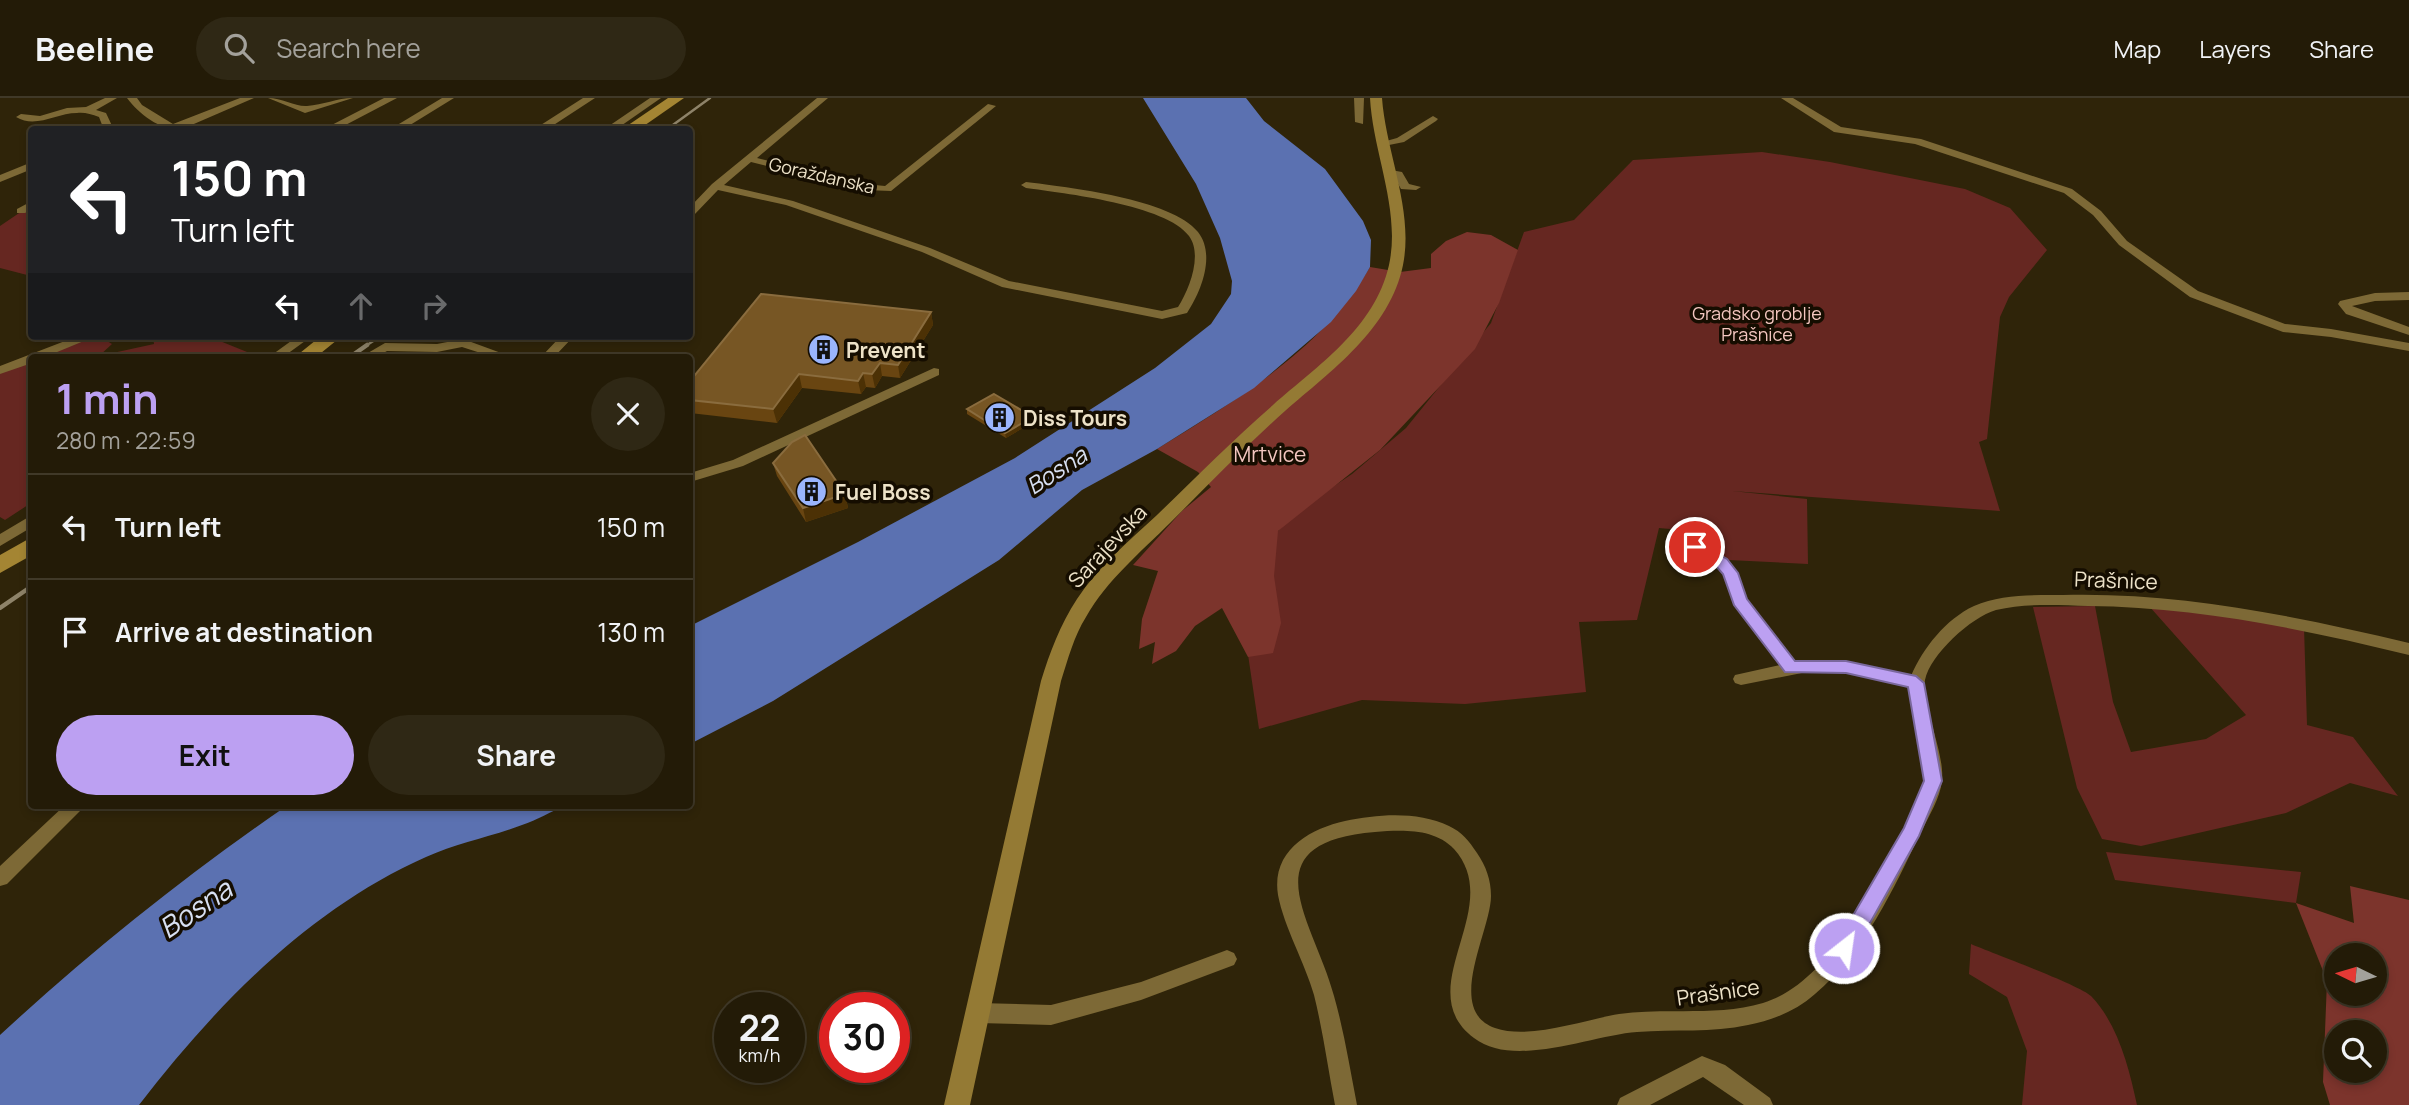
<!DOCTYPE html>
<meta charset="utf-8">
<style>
:root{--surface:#231b07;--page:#2f2815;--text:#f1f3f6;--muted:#a3a19b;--line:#403928;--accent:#bca0f2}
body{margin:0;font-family:Manrope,sans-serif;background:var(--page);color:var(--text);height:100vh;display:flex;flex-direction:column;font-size:26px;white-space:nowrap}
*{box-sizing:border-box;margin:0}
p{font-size:23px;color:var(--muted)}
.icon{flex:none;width:38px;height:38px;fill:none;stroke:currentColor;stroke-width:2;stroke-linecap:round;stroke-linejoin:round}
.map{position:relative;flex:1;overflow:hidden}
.details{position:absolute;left:28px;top:256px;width:665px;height:455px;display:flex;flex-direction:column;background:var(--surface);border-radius:7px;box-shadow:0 4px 10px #0003,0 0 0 2px var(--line)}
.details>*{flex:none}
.hud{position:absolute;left:28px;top:28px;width:665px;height:214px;border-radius:7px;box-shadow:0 4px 10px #0003,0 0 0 2px var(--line);background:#202124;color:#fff;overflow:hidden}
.needle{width:46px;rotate:275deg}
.fabs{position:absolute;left:2324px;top:845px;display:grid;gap:14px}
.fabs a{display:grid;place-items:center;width:63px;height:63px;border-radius:50%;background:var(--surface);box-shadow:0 4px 10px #0003,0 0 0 2px var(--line);font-size:35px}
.speed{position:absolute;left:714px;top:894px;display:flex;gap:14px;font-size:35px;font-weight:700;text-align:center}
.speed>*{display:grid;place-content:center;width:91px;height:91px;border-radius:50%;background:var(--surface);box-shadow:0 4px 10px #0003,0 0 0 2px var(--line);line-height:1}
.speed small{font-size:18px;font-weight:400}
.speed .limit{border:10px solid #d22;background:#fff;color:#111}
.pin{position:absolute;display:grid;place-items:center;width:60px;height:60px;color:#fff;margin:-30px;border:4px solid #fff;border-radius:50%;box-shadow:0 2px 7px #0007}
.me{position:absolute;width:77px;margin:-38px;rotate:30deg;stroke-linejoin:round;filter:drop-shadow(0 0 5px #0008)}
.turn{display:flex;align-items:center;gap:24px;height:147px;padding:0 28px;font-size:32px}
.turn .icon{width:91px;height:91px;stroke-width:2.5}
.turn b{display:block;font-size:49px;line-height:60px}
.lanes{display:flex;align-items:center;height:66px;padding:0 28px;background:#0003;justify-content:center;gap:35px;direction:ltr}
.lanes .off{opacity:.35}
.round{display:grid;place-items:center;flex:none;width:74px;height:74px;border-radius:37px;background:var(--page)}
.summary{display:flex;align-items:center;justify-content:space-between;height:119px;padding:0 28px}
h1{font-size:42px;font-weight:700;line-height:52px;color:var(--accent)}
.action{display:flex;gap:14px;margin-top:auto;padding:14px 28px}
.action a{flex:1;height:80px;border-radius:42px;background:var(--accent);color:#111;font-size:28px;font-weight:700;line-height:80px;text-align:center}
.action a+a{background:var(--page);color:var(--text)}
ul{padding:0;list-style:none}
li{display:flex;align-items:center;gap:21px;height:105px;padding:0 28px;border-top:2px solid var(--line)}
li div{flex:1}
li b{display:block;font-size:26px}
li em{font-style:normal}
header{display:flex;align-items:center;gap:42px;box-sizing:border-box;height:98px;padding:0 35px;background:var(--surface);border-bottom:2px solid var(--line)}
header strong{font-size:33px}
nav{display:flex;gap:38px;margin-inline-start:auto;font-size:24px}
.search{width:490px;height:63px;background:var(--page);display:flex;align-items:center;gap:18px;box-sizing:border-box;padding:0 24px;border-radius:38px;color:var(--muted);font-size:26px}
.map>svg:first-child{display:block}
</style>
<header>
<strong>Beeline</strong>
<div class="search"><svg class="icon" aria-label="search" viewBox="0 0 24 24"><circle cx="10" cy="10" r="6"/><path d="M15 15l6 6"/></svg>Search here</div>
<nav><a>Map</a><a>Layers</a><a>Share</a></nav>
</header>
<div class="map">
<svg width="2409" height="1007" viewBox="0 0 2409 1007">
<rect width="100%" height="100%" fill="#2f2409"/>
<path fill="#662721" d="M 1762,54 L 1830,64 L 1965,91 L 2010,110 L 2047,152 L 2009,199 L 2000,219 L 1987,341 L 1979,344 L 2000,413 L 1732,393 L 1807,401 L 1808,466 L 1708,461 L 1703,434 L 1659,430 L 1637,522 L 1579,524 L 1586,594 L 1465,606 L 1362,602 L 1259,631 L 1246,543 L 1244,469 L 1297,413 L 1352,376 L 1406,330 L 1491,225 L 1524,134 L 1574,122 L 1633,62 Z
M 31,107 L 31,178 L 0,170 L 0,128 Z
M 89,238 L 99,238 L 112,246 L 99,258 L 154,246 L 153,238 L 218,238 L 215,241 L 252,256 L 248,259 L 32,259 L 31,405 L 5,422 L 0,419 L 0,275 L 3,269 Z
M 2095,508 L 2113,604 L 2131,654 L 2206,641 L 2246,617 L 2149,508 L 2304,529 L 2307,627 L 2353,639 L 2398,698 L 2350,685 L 2286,715 L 2141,748 L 2102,741 L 2077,690 L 2033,509 Z
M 2106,754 L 2301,774 L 2296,805 L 2115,782 Z
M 1971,846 C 1992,855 2080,887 2091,898 C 2118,926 2129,970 2137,1007 L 2022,1007 L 2027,953 L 2007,899 L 1969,876 Z"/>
<path fill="#7c342c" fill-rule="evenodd" d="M 1467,134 L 1491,137 L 1518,152 L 1499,205 L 1475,251 L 1380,352 L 1278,433 L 1274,478 L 1281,525 L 1273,555 L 1248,559 L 1222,510 L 1195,528 L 1176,553 L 1152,566 L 1155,544 L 1139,551 L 1142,521 L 1158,473 L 1133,467 L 1182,413 L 1211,389 L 1198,374 L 1157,351 C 1237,301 1321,253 1370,169 L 1400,174 L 1431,170 L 1431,156 L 1446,143 Z
M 2350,788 L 2409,802 L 2409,1007 L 2330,1007 L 2323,984 L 2327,883 L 2296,805 L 2354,825 ZM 2336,858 L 2375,858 L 2375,896 L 2336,896 ZM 2336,934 L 2375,934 L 2375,973 L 2336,973 Z"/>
<path fill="#5b71b1" d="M 1143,0 L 1246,0 L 1264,23 L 1325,71 L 1363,123 L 1371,142 L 1370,169 L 1356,193 L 1331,224 L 1254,290 L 1157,351 L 1082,392 L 999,462 L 773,603 L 690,646 L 690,528 L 858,444 L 1015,360 L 1155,270 L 1211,226 L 1231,196 L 1232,183 L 1220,140 L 1196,86 Z
M 288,707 L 565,707 C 551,714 537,722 522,727 C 490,739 457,745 426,759 C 309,811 216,907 139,1007 L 0,1007 L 0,937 C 91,853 186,777 288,707 Z"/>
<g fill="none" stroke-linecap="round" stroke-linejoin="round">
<path fill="#7d6936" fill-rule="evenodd" d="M 105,0 L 117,0 L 96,12 L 106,15 L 114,32 L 104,32 L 99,19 C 91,16 84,14 77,15 C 56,15 36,31 16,19 L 21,16 L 40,18 L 67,10 L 86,9 Z
M 127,0 L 137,0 L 142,7 L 173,26 L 240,0 L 254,0 L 180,32 C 160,32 139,16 127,0 Z
M 268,0 C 282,0 296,9 307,8 C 323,7 337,0 353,0 L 305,15 Z
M 384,0 L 397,0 L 336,32 L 322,32 Z
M 442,0 L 454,0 L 402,32 L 389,32 Z
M 583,0 L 595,0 L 546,32 L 533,32 Z
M 650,0 L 661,0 L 615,32 L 603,32 Z
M 817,0 L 828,0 L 757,60 L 865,86 L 885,88 L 988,6 L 996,8 L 891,93 L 865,92 L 751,64 L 724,87 L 793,103 L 930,150 L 1009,183 L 1162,213 L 1178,209 C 1189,192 1203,157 1189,138 C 1167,107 1063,95 1026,90 L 1021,87 L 1026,84 C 1067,89 1172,101 1198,134 C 1216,157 1201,194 1187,215 L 1162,221 L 1002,189 L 922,154 L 786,107 L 718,92 L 694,117 L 690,118 L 690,109 L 712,86 Z
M 1354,0 L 1364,0 L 1363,26 L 1355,24 Z
M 1781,0 L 1793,0 L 1841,29 L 1921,41 L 2072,91 L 2101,113 L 2127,143 L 2198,193 L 2285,226 L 2331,231 L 2409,245 L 2409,253 L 2331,239 L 2283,234 L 2190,199 L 2119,147 L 2093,117 L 2064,95 L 1915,46 L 1834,34 Z
M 1433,18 L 1438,21 L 1436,23 L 1404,44 L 1384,48 L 1379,45 L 1397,40 Z
M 32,64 L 32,71 L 0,84 L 0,77 Z
M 1391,72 L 1402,74 L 1409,86 L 1421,89 L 1416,92 L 1401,91 L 1394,79 L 1386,75 Z
M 32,103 L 32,111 L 25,115 L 17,115 L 17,111 Z
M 2409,194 L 2409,202 L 2375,203 L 2352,208 L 2409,229 L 2409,237 L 2346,216 L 2338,206 L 2340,203 L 2375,195 Z
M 78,238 L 96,238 L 45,259 L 32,259 L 32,265 L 0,276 L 0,268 Z
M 298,238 L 312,238 L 283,259 L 269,259 Z
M 561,238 L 574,238 L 554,259 L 541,259 Z
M 463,241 L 512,259 L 493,259 L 462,249 L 437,254 L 387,253 L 376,259 L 361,259 L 385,245 L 437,246 Z
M 934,270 L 939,271 L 939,277 L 743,368 L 690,384 L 690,375 L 733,362 Z
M 32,417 L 32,429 L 0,448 L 0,436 Z
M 1681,437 L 1727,460 L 1738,475 L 1747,501 L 1796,564 C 1835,557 1873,569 1911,578 C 1923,550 1946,521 1974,508 C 2001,496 2033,497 2063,497 C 2180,494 2295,518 2409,545 L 2409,557 C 2303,531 2197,509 2088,508 C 2058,507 2025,505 1996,512 C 1971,519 1930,557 1925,582 C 1921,606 1945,654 1942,683 C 1940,700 1929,718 1921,734 C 1894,790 1864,855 1815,896 C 1796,913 1773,922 1748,927 C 1712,935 1674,931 1637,934 C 1592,937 1514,971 1474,940 C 1408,891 1507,810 1454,751 C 1434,730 1402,732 1375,734 C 1246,745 1314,823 1334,898 C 1344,933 1350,971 1357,1007 L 1335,1007 C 1328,971 1323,933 1314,897 C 1305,865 1284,829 1278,797 C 1271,753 1309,731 1345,723 C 1378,716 1418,713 1449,728 C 1462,734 1469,743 1477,755 C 1486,768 1491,782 1491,798 C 1491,833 1444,912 1495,930 C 1530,942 1583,922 1619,916 C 1666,909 1716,919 1763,905 C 1826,886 1867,801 1896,747 C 1907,727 1923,703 1924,680 C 1926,651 1914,618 1909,589 L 1846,575 L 1812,573 L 1741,587 L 1735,585 L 1733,581 L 1735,577 L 1780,567 L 1734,507 L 1723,476 L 1717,468 L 1676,446 L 1674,442 L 1676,438 Z
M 65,707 L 86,707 L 7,786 L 0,788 L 0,768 Z
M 1227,852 L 1234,855 L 1237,861 L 1234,867 L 1141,902 L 1051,927 L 978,925 L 971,922 L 968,915 L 971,908 L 978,905 L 1051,907 L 1141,884 Z
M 1702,958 L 1725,967 L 1770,1000 L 1773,1007 L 1744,1007 L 1703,979 L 1650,1007 L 1617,1007 L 1620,1000 Z"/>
<path fill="#947a34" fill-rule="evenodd" d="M 1370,0 L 1382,0 C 1386,55 1414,112 1403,167 C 1390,231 1331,273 1285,313 C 1245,349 1208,387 1171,424 C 1141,454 1107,482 1086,519 C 1074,538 1068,561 1061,583 L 970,1007 L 944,1007 L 1041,583 C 1050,554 1060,527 1077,501 C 1098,469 1129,443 1157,417 C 1195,380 1233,342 1273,307 C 1317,268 1375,230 1389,167 C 1401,112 1373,55 1370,0 Z"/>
<path fill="#a48533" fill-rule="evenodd" d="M 668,0 L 684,0 L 638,32 L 621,32 Z
M 321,238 L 342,238 L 316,259 L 295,259 Z
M 32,439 L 32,457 L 0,475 L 0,457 Z"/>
<path stroke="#8e8369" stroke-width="2.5" d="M 666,32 L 710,0
M 364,249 L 381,238"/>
<path stroke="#8e8369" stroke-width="4.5" d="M 350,259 L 367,247
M 0,510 L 32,488"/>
</g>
<path fill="#694511" d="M 931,214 L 933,227 L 900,280 L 882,278 L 875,290 L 866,289 L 861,296 L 802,290 L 777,325 L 690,315 L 690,283 Z
M 967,311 L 1033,319 L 1033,324 L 1006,340 L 967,316 Z
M 773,365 L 845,396 L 848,410 L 806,424 L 777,378 Z"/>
<path fill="#4c3105" d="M 931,214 L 933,227 L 900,280 L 898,267 Z
M 880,265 L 882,278 L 875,290 L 872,276 Z
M 863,275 L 866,289 L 861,296 L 858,283 Z
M 799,276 L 802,290 L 777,325 L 773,311 Z
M 1033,319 L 1033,324 L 1006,340 L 1005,335 Z
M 845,396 L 848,410 L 806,424 L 803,410 Z"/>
<path fill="#775624" stroke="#8a6c3e" stroke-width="2" d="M 761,196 L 931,214 L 898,267 L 880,265 L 872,276 L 863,275 L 858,283 L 799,276 L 773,311 L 690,302 L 690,283 Z
M 994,296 L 1033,319 L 1005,335 L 967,311 Z
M 805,337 L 845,396 L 803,410 L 773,365 L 792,344 Z"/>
<path fill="#bca0f2" stroke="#7a689d" stroke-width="2" d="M 1695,443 L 1727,461 L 1738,475 L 1747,501 L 1795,563 L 1846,563 L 1916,578 L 1924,585 L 1942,683 L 1919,738 L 1852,857 L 1844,859 L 1837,857 L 1834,850 L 1904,730 L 1924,683 L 1908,589 L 1846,575 L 1785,574 L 1734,507 L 1723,476 L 1716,468 L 1690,452 L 1690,445 Z"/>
<defs>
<symbol id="building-disc" viewBox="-11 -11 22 22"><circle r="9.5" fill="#9ab5fd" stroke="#150d00"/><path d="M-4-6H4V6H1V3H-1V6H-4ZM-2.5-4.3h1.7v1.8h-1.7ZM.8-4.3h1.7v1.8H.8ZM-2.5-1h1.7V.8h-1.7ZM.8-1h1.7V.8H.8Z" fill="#111"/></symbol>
</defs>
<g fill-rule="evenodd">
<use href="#building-disc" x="806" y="234" width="35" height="35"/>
<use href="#building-disc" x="982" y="302" width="35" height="35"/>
<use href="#building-disc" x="794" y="376" width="35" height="35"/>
</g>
<g text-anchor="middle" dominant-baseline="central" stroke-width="7" stroke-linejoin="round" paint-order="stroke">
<g font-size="18" fill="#ede2c8" stroke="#150d00">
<text transform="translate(822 77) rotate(13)">Goraždanska</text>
</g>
<g font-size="18" fill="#f3c6bf" stroke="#150d00">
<text x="1757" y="215">Gradsko groblje<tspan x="1757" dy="21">Prašnice</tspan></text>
</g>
<g font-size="21" font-weight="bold" fill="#ede2c8" stroke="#150d00" text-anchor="start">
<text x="846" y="252">Prevent</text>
<text x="1023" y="320">Diss Tours</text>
<text x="835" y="394">Fuel Boss</text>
</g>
<g font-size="21" fill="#f3c6bf" stroke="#150d00">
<text x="1270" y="356">Mrtvice</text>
</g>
<g font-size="21" fill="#ede2c8" stroke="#150d00">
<text transform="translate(1107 448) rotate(-47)">Sarajevska</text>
<text transform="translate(2116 482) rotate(2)">Prašnice</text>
<text transform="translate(1718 894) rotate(-8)">Prašnice</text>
</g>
<g font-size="23" font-style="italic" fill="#d8e0f2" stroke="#150d00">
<text transform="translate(1056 372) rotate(-33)">Bosna</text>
</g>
<g font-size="28" font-style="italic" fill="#d8e0f2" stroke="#150d00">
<text transform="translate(195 810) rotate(-34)">Bosna</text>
</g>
</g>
</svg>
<div class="fabs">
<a><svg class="needle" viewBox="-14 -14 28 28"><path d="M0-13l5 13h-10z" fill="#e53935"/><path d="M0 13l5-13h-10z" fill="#a3a19b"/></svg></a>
<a><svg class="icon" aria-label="search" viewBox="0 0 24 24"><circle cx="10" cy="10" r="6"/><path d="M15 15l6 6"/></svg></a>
</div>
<div class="speed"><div>22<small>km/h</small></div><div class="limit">30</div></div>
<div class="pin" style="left:1695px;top:449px;background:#d93025"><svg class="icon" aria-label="arrive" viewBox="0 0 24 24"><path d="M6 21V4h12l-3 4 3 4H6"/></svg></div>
<svg class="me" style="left:1844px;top:850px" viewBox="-20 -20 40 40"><circle r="17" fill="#bca0f2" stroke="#fff" stroke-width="3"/><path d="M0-11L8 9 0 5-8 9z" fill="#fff"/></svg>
<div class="hud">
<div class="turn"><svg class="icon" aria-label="left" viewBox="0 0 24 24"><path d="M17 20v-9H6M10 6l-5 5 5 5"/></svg><div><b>150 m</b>Turn left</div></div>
<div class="lanes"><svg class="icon" aria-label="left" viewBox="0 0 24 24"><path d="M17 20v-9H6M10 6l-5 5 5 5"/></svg><svg class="icon off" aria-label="ahead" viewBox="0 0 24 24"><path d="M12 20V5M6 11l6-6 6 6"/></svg><svg class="icon off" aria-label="right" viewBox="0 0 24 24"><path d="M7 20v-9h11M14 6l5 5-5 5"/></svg></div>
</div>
<section class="details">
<div class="summary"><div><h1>1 min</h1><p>280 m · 22:59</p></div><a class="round"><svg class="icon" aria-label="close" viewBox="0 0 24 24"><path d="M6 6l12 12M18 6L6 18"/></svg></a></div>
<ul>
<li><svg class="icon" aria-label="left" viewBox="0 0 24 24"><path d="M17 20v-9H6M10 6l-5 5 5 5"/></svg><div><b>Turn left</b></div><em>150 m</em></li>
<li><svg class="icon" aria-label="arrive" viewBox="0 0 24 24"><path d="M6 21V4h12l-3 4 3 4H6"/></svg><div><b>Arrive at destination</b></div><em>130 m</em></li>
</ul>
<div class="action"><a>Exit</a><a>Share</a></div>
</section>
</div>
